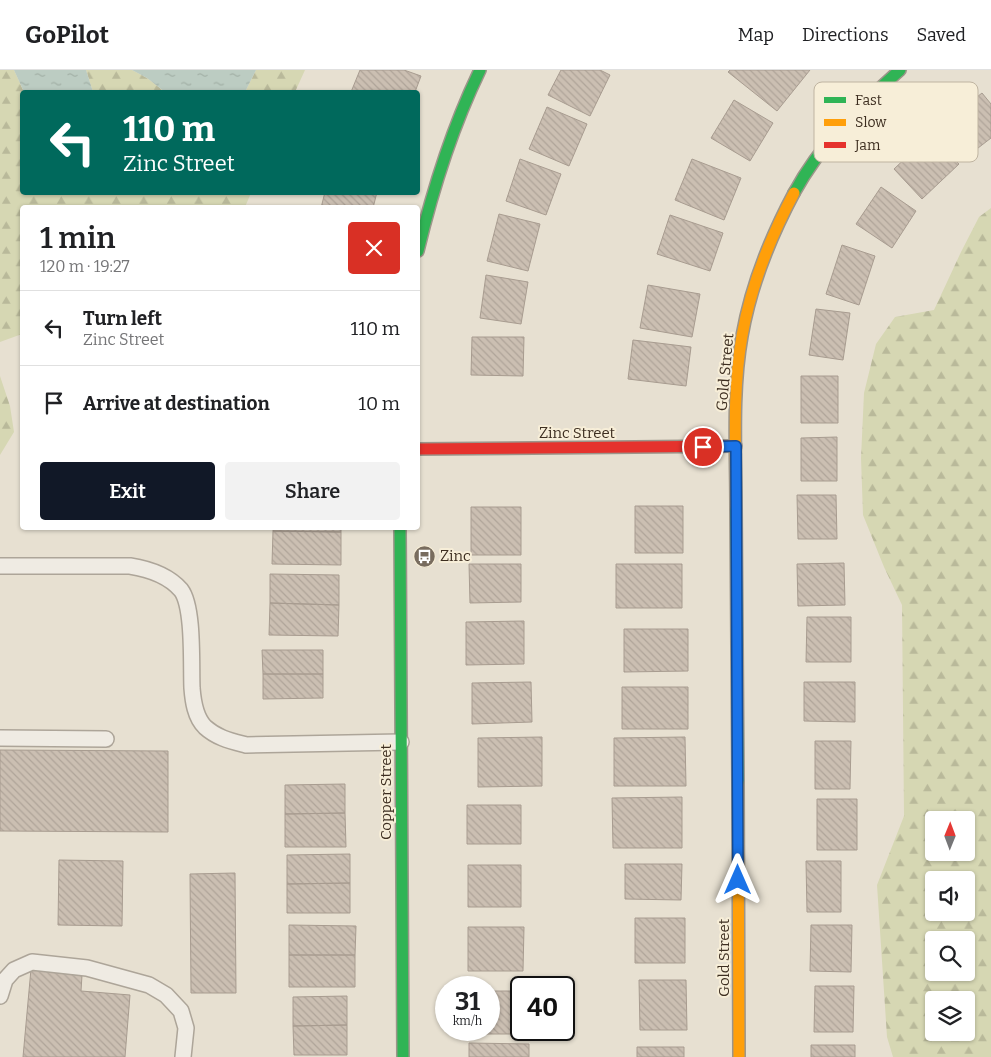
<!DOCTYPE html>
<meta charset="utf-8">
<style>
:root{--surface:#fff;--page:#f2f2f2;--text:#202124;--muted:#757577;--line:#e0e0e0;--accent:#111827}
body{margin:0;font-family:Bitter,serif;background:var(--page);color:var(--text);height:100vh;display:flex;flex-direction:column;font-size:19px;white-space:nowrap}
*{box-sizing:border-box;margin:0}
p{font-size:16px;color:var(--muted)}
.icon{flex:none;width:28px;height:28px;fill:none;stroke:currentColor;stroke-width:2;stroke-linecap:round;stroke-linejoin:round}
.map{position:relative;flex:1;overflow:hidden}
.drawer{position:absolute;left:20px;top:135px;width:400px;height:325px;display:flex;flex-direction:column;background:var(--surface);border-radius:5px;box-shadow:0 1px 4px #0004}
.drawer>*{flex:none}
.top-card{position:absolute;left:20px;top:20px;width:400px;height:105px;border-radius:5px;box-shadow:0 1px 4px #0004;background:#00695c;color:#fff;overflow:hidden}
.needle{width:32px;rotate:1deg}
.fabs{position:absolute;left:925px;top:741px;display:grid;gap:10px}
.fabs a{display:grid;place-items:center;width:50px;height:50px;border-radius:5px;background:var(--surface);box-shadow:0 1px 4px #0004;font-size:25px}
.speed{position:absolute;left:435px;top:906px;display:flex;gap:10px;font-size:25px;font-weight:700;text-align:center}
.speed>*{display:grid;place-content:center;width:65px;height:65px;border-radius:50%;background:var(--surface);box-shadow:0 1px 4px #0004;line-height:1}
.speed small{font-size:12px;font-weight:400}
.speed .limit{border:2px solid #111;border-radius:8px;background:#fff;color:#111}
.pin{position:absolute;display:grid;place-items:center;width:42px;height:42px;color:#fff;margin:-21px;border:2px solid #fff;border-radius:50%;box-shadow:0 1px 5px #0007}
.me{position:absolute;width:55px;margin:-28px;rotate:0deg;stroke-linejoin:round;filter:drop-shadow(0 0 4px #0008)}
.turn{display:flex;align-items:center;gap:18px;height:105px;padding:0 20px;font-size:22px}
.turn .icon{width:65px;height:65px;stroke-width:2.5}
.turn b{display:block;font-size:35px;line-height:42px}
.round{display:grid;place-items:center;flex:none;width:52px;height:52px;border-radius:5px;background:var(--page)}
.head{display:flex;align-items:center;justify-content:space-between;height:85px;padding:0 20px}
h1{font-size:30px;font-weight:600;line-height:38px}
.action{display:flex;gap:10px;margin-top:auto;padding:10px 20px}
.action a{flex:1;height:58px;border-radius:5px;background:var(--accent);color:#fff;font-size:20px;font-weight:600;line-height:58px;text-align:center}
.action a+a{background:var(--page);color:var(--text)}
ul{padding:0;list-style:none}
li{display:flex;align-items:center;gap:15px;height:75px;padding:0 20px;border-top:1px solid var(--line)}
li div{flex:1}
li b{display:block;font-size:19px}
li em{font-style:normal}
header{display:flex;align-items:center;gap:30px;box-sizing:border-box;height:70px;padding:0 25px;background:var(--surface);border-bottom:1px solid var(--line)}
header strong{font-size:24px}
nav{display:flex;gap:28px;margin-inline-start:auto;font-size:18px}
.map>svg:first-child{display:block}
</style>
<header>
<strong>GoPilot</strong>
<nav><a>Map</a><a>Directions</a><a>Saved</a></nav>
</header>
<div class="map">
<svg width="991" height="987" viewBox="0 0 991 987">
<defs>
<pattern id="forest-firs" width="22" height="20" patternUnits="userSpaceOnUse" patternTransform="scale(1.25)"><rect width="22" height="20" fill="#d6d7b3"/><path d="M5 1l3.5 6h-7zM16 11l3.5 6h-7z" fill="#b9b99a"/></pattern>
<pattern id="water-ripples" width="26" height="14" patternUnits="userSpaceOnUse" patternTransform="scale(1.25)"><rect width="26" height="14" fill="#bcccc2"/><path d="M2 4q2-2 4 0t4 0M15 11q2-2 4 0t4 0" fill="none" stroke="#a2b0a6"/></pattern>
<pattern id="building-back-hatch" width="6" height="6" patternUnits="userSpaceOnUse" patternTransform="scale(1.25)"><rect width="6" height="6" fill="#cbbfb2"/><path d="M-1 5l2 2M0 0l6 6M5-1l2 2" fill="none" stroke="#afa499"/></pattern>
</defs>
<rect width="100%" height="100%" fill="#e7e0d1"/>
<path fill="url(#forest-firs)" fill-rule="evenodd" d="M 0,0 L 14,0 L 24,22 L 22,22 L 22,122 L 251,123 L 245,137 L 22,138 L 22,264 L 0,272 Z
M 86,0 L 132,0 L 147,8 L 165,22 L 93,22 Z
M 256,0 L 305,0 L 295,22 L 245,22 Z
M 991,138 L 991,987 L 893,987 L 887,967 L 877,815 L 904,746 L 902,535 L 884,497 L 863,445 L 861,388 L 864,323 L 876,274 L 895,247 L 934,240 L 961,182 L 979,147 ZM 934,750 L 966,750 L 966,782 L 934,782 ZM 934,810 L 966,810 L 966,842 L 934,842 ZM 934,870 L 966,870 L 966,902 L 934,902 ZM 934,930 L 966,930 L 966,962 L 934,962 Z
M 0,306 L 10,336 L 14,362 L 0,385 Z"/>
<path fill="url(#water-ripples)" d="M 14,0 L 86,0 L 93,22 L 24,22 Z
M 132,0 L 256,0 L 245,22 L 165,22 L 147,8 Z"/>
<path fill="url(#building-back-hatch)" stroke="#a89c90" d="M 360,0 L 404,0 L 421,6 L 415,22 L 351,22 Z
M 561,0 L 600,0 L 610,5 L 590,46 L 548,25 Z
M 730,0 L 810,0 L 777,41 L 728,2 Z
M 982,23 L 991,34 L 991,68 L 969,85 L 944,53 Z
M 734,30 L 773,53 L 750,91 L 711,68 Z
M 547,37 L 587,54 L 569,96 L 529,79 Z
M 930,65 L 959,94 L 922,129 L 894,99 Z
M 520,89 L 561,104 L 546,145 L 506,131 Z
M 692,89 L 741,108 L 724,150 L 675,130 Z
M 881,117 L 916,141 L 892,178 L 856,154 Z
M 325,122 L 377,122 L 373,138 L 321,138 Z
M 499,144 L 540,154 L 528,201 L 487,191 Z
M 670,145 L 723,163 L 710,201 L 657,184 Z
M 842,175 L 875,186 L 859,235 L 826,224 Z
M 486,205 L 528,212 L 521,254 L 480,248 Z
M 648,215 L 700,224 L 692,267 L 640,258 Z
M 816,239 L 850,243 L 843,290 L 809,285 Z
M 472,267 L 524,267 L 523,306 L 471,305 Z
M 633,270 L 691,277 L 686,316 L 628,309 Z
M 801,306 L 838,306 L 838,353 L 801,353 Z
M 837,367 L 837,411 L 801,411 L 801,368 Z
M 797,425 L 836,425 L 837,469 L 798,469 Z
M 635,436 L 683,436 L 683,483 L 635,483 Z
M 471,437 L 521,437 L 521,485 L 471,485 Z
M 273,458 L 341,458 L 341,462 L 273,461 Z
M 273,461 L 341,462 L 341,495 L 272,494 Z
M 844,493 L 845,535 L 798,536 L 797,494 Z
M 469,494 L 521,494 L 521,532 L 470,533 Z
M 616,494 L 682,494 L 682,538 L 616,538 Z
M 270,504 L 339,505 L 339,535 L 270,533 Z
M 270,533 L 339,535 L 338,566 L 269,565 Z
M 807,547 L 851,547 L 851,592 L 806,592 Z
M 524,551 L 524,594 L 466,595 L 466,552 Z
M 624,559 L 688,559 L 688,601 L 624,602 Z
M 262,580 L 323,580 L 323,604 L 263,604 Z
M 263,604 L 323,604 L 323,628 L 263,629 Z
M 531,612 L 532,652 L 472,654 L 472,613 Z
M 804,612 L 855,612 L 855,652 L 804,651 Z
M 622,617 L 688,617 L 688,659 L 622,659 Z
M 542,667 L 542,716 L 478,717 L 478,668 Z
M 685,667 L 686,716 L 614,716 L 614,668 Z
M 815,671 L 851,671 L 850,719 L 815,719 Z
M 0,680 L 168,681 L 168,762 L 0,761 Z
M 345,714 L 345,743 L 285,744 L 285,715 Z
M 682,727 L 682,778 L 613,778 L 612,728 Z
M 817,729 L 857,729 L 857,780 L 817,780 Z
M 467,735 L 521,735 L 521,774 L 467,774 Z
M 345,743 L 346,777 L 285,777 L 285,744 Z
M 350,784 L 350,813 L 287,814 L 287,785 Z
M 59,790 L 123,791 L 122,856 L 58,855 Z
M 806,791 L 841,791 L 841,842 L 807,842 Z
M 625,794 L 682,794 L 681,830 L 625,829 Z
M 468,795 L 521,795 L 521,837 L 468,837 Z
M 235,803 L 236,923 L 191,923 L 190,804 Z
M 350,813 L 350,843 L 287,843 L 287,814 Z
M 635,848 L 685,848 L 685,893 L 635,893 Z
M 289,855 L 356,856 L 355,885 L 289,885 Z
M 811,855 L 852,855 L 851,902 L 810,901 Z
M 468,857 L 524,857 L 523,901 L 468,901 Z
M 289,885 L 355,885 L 355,917 L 289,917 Z
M 31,899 L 82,905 L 81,921 L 130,925 L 125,987 L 23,987 Z
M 639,910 L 686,910 L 687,960 L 640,960 Z
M 815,916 L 854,916 L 853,962 L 814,962 Z
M 489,921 L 521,921 L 523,964 L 470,964 L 470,960 L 489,960 Z
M 347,926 L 347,955 L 293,956 L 293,927 Z
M 347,955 L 347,985 L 294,985 L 293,956 Z
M 469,973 L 529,974 L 529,987 L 469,987 Z
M 811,975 L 855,975 L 855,987 L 811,987 Z
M 637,977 L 684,977 L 684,987 L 637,987 Z"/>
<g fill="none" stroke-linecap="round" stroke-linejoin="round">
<defs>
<path id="lane" d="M 0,496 L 130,496 C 149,499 168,505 181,520 C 194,537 191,595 192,618 C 193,631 195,647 205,657 C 217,668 231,671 246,675 L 401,672
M 0,668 L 106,669
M 0,926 L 5,910 L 14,900 L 32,892 L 87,898 L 149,915 L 166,925 L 181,941 L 186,958 L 183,987"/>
<path id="fast" d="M 794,123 C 820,75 859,36 900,0
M 418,181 C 433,118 452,58 480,0
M 736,438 L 738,713
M 400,458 L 403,987"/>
<path id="slow" d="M 736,438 C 736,381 732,322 742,266 C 751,215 770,168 794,123
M 738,713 L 739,987"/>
<path id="jam" d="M 418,379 L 736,376"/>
</defs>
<use href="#lane" stroke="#ada599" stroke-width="18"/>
<use href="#fast" stroke="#9c958a" stroke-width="14"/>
<use href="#slow" stroke="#9c958a" stroke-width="14"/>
<use href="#jam" stroke="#9c958a" stroke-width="14"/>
<use href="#lane" stroke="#efebe3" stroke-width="15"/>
<use href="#fast" stroke="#30b455" stroke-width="11"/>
<use href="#slow" stroke="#ff9f0a" stroke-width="11"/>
<use href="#jam" stroke="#e5322d" stroke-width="11"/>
</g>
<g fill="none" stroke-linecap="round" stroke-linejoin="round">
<defs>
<path id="route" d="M 703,377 L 736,376 L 738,810"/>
</defs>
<use href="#route" stroke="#114b97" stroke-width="12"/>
<use href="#route" stroke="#1a73e8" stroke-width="9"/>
</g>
<defs>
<symbol id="bus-disc" viewBox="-11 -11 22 22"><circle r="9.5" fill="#786c5e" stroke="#f7eed8"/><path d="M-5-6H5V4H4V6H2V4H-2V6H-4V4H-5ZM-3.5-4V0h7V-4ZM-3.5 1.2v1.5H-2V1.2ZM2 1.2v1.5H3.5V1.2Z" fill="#fff"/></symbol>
</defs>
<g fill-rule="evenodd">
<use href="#bus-disc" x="412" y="474" width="25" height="25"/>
</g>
<g text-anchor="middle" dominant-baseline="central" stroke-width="4" stroke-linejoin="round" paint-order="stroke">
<g font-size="15" fill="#3d2e20" stroke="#f7eed8">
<text transform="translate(725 302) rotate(-85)">Gold Street</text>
<text x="577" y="363">Zinc Street</text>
<text transform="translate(386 722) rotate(-90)">Copper Street</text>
<text transform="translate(724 888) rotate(-90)">Gold Street</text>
</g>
<g font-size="15" fill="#3d2e20" stroke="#f7eed8" text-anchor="start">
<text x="440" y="486">Zinc</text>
</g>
</g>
<rect x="814" y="12" width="164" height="80" rx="8" fill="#f7eed8" stroke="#bfb4a1" stroke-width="1"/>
<rect x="824" y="27" width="22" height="6" fill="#30b455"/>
<rect x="824" y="49" width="22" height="7" fill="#ff9f0a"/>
<rect x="824" y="72" width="22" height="6" fill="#e5322d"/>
<g font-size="14" fill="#3d2e20">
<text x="855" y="35">Fast</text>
<text x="855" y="57">Slow</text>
<text x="855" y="80">Jam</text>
</g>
</svg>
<div class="fabs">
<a><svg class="needle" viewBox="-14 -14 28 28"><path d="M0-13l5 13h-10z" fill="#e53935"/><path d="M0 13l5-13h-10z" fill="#757577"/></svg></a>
<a><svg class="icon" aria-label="sound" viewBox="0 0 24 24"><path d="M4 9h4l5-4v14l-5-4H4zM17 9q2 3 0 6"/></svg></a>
<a><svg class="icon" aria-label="search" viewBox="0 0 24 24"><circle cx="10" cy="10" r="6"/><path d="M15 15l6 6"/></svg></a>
<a><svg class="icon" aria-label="layers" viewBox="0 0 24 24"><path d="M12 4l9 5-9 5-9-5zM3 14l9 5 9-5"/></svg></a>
</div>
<div class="speed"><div>31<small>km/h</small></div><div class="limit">40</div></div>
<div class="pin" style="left:703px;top:377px;background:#d93025"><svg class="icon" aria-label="arrive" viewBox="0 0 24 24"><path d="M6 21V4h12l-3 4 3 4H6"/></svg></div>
<svg class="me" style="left:738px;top:810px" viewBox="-20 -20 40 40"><path d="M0-17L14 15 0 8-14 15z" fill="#1a73e8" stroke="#fff" stroke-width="4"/></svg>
<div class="top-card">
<div class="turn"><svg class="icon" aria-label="left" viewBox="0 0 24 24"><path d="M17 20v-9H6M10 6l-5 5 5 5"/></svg><div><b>110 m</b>Zinc Street</div></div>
</div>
<section class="drawer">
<div class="head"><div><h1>1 min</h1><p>120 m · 19:27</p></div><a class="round" style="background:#d93025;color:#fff"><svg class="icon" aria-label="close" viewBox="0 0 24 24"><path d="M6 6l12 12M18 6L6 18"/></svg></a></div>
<ul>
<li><svg class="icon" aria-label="left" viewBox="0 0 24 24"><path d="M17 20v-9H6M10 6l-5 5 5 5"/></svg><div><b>Turn left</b><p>Zinc Street</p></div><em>110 m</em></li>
<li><svg class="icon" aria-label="arrive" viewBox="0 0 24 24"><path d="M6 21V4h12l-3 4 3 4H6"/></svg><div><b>Arrive at destination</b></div><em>10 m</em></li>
</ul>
<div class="action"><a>Exit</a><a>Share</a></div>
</section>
</div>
